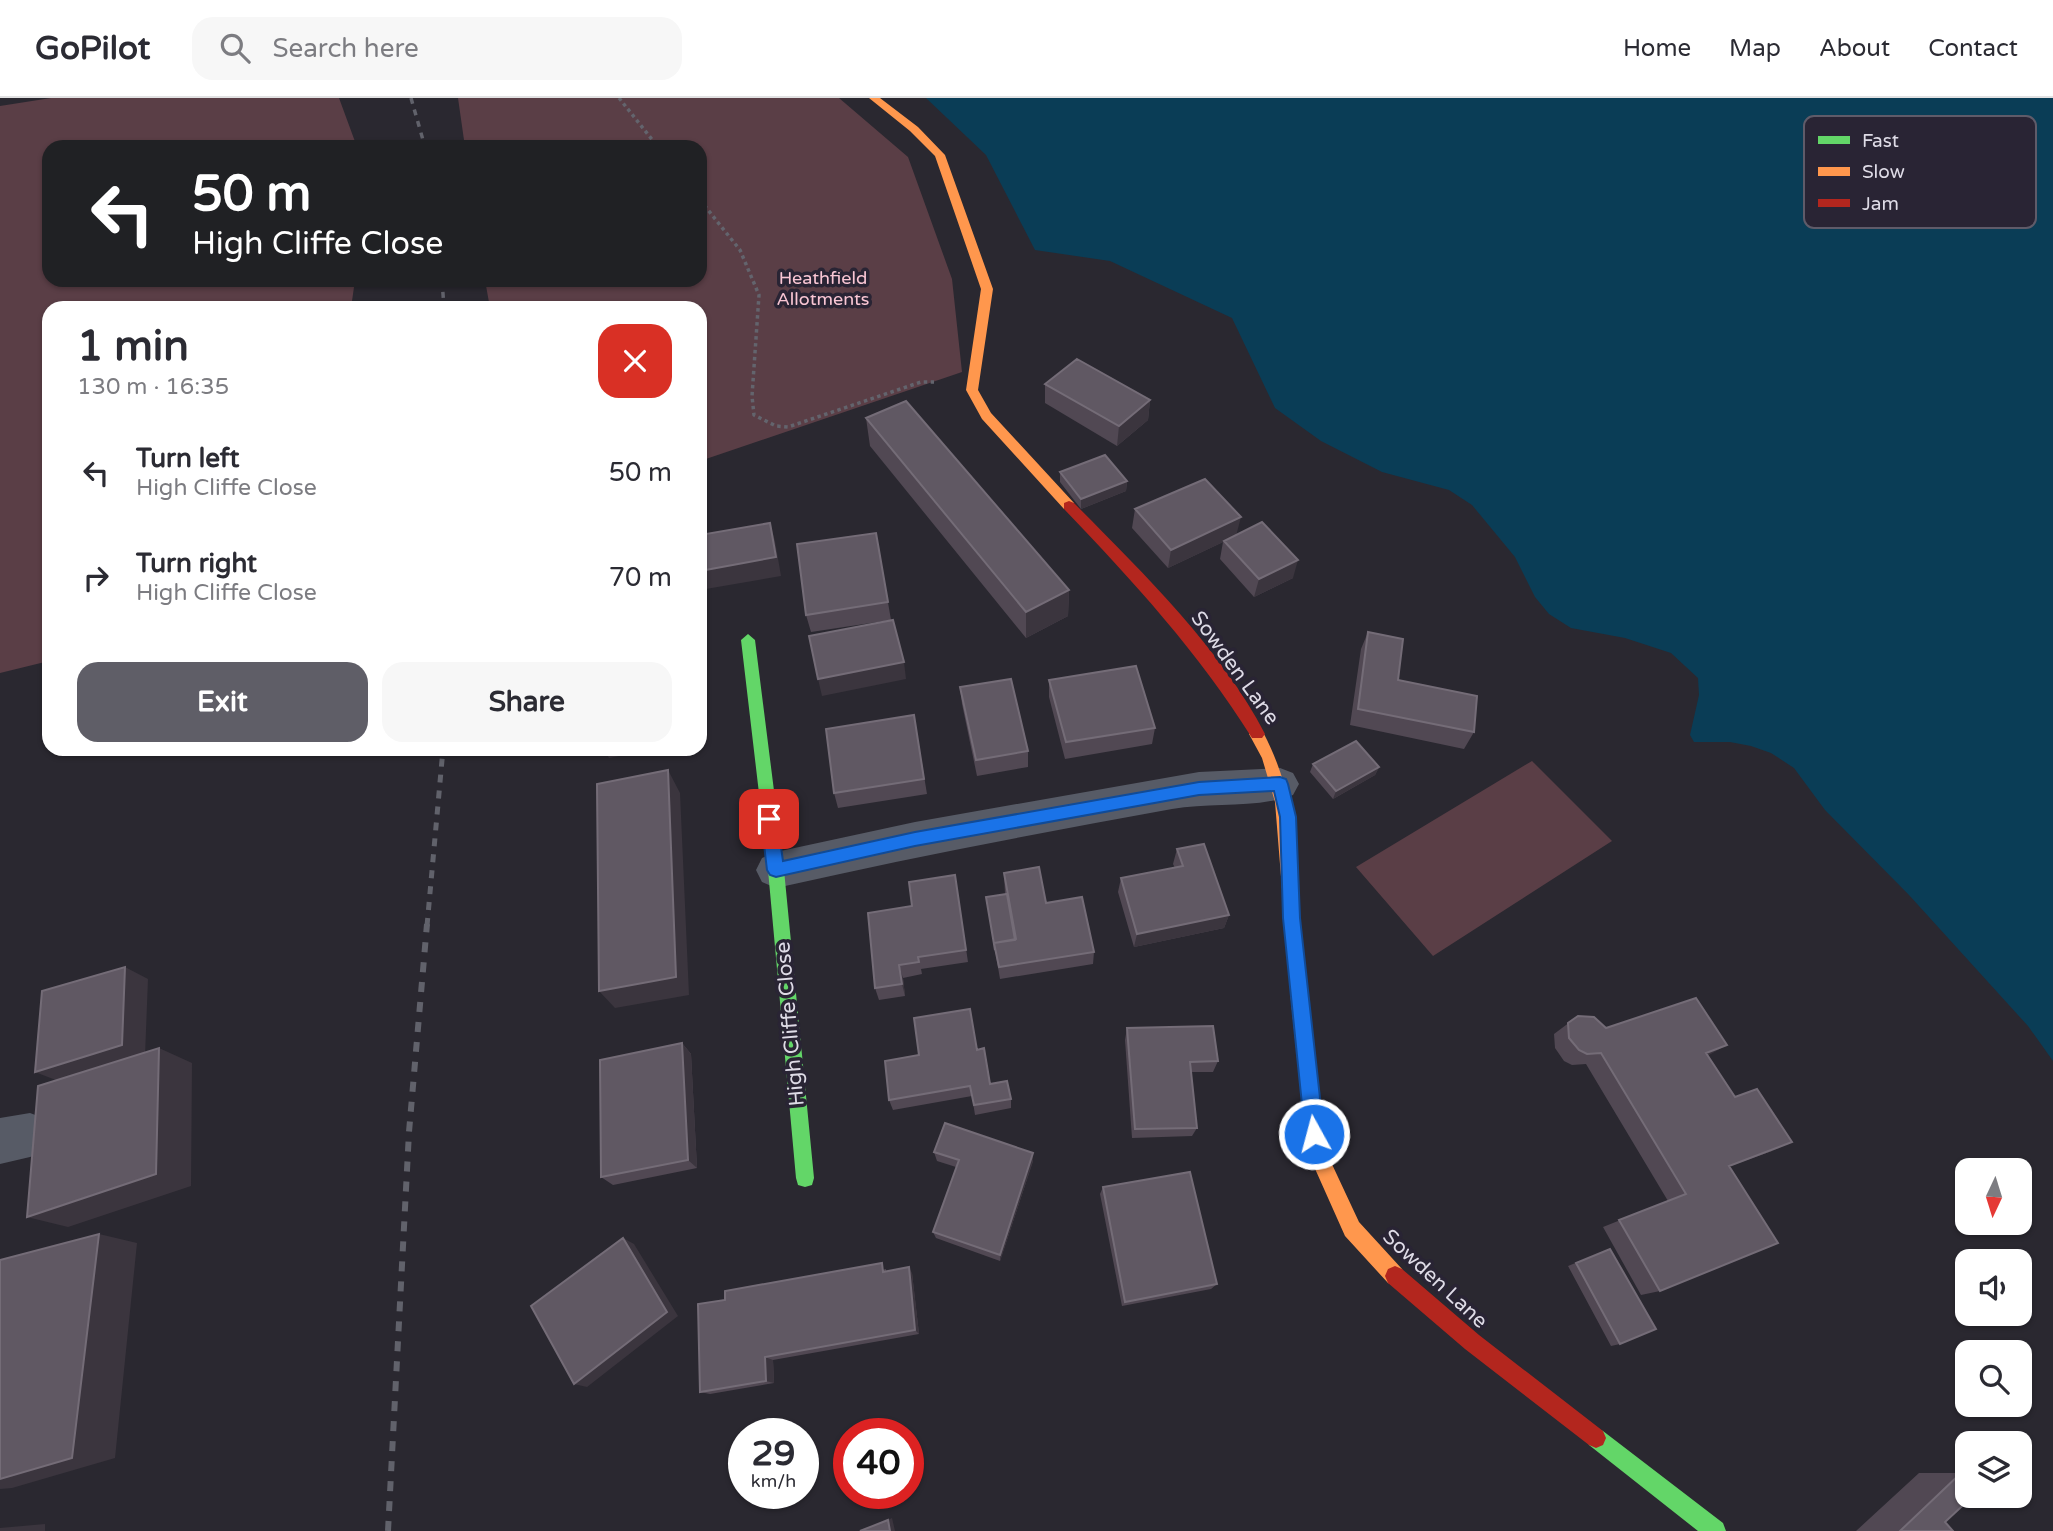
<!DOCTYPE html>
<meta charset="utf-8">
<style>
:root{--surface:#fff;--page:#f7f7f7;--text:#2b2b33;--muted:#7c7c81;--line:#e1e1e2;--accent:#5f5e67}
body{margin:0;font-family:"Varela Round",sans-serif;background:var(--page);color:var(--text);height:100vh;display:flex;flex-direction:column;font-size:26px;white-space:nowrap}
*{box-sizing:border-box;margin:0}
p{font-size:23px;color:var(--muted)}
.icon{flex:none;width:38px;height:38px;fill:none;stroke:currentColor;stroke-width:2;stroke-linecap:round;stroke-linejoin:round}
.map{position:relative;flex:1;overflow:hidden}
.details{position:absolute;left:42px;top:203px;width:665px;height:455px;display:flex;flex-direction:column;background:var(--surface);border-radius:21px;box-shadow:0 2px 5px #0004}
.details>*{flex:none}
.hud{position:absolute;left:42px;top:42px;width:665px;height:147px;border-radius:21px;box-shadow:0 2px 5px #0004;background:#202124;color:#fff;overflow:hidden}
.needle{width:46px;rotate:184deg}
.fabs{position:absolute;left:1955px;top:1060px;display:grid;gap:14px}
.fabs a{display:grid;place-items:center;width:77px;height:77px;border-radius:14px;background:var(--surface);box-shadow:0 2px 5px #0004;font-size:35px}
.speed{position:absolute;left:728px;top:1320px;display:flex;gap:14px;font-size:35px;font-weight:700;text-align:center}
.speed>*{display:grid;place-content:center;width:91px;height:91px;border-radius:50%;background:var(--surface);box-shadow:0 2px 5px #0004;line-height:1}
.speed small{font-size:18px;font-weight:400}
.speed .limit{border:10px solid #d22;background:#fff;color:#111}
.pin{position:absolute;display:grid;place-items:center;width:60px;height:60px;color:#fff;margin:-30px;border-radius:14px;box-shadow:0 4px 10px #0006}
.me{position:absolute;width:77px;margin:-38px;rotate:353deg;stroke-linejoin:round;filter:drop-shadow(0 0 5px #0008)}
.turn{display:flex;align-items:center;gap:24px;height:147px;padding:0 35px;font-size:32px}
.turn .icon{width:91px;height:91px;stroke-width:2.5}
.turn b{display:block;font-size:49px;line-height:60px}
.round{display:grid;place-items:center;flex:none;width:74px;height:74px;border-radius:21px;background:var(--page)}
.summary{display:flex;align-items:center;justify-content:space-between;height:119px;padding:0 35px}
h1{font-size:42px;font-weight:700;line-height:52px}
.button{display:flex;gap:14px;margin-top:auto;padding:14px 35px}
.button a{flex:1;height:80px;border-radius:21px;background:var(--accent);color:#fff;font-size:28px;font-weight:700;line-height:80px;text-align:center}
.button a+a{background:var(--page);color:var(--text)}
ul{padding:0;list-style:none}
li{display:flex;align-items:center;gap:21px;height:105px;padding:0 35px}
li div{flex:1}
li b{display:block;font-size:26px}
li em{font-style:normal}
header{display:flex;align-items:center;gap:42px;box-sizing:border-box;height:98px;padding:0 35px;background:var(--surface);border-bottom:2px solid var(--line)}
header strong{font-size:33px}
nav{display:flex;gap:38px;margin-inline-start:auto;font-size:24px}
.search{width:490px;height:63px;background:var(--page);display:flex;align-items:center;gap:18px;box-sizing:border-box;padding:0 24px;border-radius:21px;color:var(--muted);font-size:26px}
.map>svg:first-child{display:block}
</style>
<header>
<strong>GoPilot</strong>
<div class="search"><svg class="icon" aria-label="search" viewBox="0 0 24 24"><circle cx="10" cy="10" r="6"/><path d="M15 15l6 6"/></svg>Search here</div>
<nav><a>Home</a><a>Map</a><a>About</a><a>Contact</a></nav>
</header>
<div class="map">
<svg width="2053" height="1433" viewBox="0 0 2053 1433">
<rect width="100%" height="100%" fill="#2a2830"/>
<path fill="#5a3e46" d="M 51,0 L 339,0 L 357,49 L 49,49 L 49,182 L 355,182 L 351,210 L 49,210 L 49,563 L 0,575 L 0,8 Z
M 458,0 L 839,0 L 908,59 L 952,181 L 962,274 L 700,363 L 700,210 L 490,210 L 485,182 L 700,182 L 700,49 L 465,49 Z
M 1532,663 L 1612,743 L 1433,858 L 1356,769 Z"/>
<path fill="#0a3d56" d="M 926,0 L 2053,0 L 2053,963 L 2028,928 L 1909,797 L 1825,712 L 1794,670 L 1771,655 L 1751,648 L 1730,644 L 1694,644 L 1690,637 L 1699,597 L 1698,580 L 1671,555 L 1625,540 L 1571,530 L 1549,516 L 1535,499 L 1515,459 L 1472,407 L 1449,392 L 1382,374 L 1321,343 L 1275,310 L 1232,220 L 1110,163 L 1035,152 L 986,57 Z"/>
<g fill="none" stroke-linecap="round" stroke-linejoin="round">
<path stroke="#63646d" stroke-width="3.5" stroke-dasharray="3.5 3.5" stroke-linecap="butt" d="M 619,0 L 658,49
M 700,102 L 740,152 L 759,197 L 752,298 L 754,317 L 776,328 L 788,329 L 921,284 L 934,284"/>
<path fill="#575b66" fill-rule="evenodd" d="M 1280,670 L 1293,675 L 1299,686 L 1293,697 C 1256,711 1211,704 1172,711 C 1040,735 908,760 776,790 L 762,784 L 756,772 L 762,760 L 776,754 L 915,724 L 1199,674 Z
M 30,1015 L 46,1021 L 52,1037 L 46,1053 L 30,1059 L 0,1066 L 0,1020 Z"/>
<path fill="#63d668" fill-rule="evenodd" d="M 748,536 L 755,542 L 784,772 L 814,1080 L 812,1087 L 805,1089 L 798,1087 L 796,1080 L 768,772 L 741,542 Z
M 1596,1330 L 1603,1333 L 1723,1425 L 1726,1433 L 1698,1433 L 1589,1347 L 1586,1340 L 1589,1333 Z"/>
<path fill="#ff974d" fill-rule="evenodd" d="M 869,0 L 880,0 L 918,29 L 945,57 L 993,191 L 978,292 L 991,315 L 1074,405 L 1074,411 L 1064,411 L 982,321 L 966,292 L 981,191 L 935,58 L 910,33 Z
M 1257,630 L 1262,632 C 1301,706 1294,760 1302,839 C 1308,905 1316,970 1323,1036 L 1330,1062 L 1359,1124 L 1402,1171 L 1405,1178 L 1402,1185 L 1395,1188 L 1388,1185 L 1345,1138 L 1312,1064 L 1305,1036 L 1291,903 L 1275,704 L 1262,660 L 1249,636 L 1252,632 Z"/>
<path fill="#b3261e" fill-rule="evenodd" d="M 1069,403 L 1074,405 C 1141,473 1221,550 1265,636 L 1262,640 L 1252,640 C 1199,555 1133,483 1064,411 L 1064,405 Z
M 1395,1168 L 1402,1171 L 1479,1237 L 1603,1333 L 1606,1340 L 1603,1347 L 1596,1350 L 1589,1347 L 1465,1251 L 1388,1185 L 1385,1178 L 1388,1171 Z"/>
<path stroke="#61626b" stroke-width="3.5" stroke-dasharray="6 6" stroke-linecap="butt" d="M 411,0 L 425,49
M 442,182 L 444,210"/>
<path stroke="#61626b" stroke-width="5" stroke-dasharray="8 8" stroke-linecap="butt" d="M 427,828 L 443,651"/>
<path stroke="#61626b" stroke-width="6" stroke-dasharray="10 10" stroke-linecap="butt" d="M 388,1433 L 409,1034 L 427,826"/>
</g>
<path fill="#514853" d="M 1045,286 L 1150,302 L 1148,322 L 1117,348 L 1045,305 Z
M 866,320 L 1069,492 L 1068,518 L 1026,540 L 870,348 Z
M 1060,374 L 1127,383 L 1126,393 L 1081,411 L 1060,384 Z
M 1135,411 L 1237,437 L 1293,480 L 1254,499 L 1220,461 L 1223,444 L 1168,470 L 1132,430 Z
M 876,435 L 891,522 L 811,534 L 806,517 Z
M 1368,534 L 1398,582 L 1474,634 L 1464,651 L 1350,627 L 1361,551 Z
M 1049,582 L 1155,630 L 1152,646 L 1065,661 L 1049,599 Z
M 960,589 L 1028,653 L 1028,669 L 977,678 L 962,606 Z
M 914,617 L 927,696 L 838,710 L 834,695 Z
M 1313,666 L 1379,669 L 1375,677 L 1333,701 L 1310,674 Z
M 1177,751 L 1229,817 L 1224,830 L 1134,849 L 1118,794 L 1121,780 L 1175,770 L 1173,766 Z
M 1004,775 L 1046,805 L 1094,854 L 1093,866 L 1000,881 L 986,799 L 1005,796 Z
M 955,777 L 968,864 L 921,871 L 922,876 L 903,880 L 905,898 L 879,902 L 875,890 L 912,808 Z
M 1578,918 L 1606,930 L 1708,958 L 1772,1053 L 1729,1068 L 1660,1193 L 1641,1197 L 1603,1129 L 1668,1103 L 1586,966 L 1572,967 L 1564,963 L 1555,950 L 1554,936 Z
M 1127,930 L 1218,963 L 1213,974 L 1191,974 L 1197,1030 L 1192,1038 L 1132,1040 L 1125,942 Z
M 682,945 L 691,956 L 697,1070 L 613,1087 L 601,1079 Z
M 977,952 L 990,986 L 1011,1001 L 1011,1010 L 975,1017 L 972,998 L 893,1012 L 889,1002 Z
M 934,1054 L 1033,1055 L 1033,1063 L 1000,1163 L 936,1140 L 933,1134 L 956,1069 L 937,1063 Z
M 1103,1089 L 1217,1186 L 1211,1191 L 1122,1208 L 1100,1096 Z
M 1610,1151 L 1620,1246 L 1611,1248 L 1568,1168 Z
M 886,1171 L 886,1173 L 912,1175 L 919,1236 L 773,1262 L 774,1285 L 710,1296 L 700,1294 L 725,1202 Z
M 1919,1375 L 1961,1375 L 1945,1424 L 1953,1433 L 1856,1433 Z"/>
<path fill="#3b353e" d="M 1150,302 L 1148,322 L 1117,348 L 1119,328 Z
M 1127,383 L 1126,393 L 1081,411 L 1081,401 Z
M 1241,419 L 1236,438 L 1168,470 L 1171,452 Z
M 770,425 L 775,443 L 781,478 L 700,492 L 700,473 Z
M 1298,462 L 1293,480 L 1254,499 L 1259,481 Z
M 1069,492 L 1068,518 L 1026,540 L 1026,514 Z
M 904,564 L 906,581 L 822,598 L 818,581 Z
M 604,651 L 654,651 L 609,660 Z
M 1379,669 L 1375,677 L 1333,701 L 1336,693 Z
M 668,672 L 680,695 L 689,897 L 615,910 L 599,893 Z
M 1229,817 L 1224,830 L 1134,849 L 1137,836 Z
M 899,867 L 903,880 L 905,898 L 902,886 Z
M 125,869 L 148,881 L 145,958 L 61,984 L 35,974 Z
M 682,945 L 691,956 L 697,1070 L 688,1062 Z
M 1727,947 L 1709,957 L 1688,965 L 1706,955 Z
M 159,950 L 192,965 L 191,1088 L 68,1129 L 27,1119 Z
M 1792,1044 L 1772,1053 L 1709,1076 L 1729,1068 Z
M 1033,1055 L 1033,1063 L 1000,1163 L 1000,1157 Z
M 99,1136 L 137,1145 L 115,1360 L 12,1390 L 0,1391 L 0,1381 Z
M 623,1140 L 634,1146 L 678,1218 L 587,1289 L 574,1286 Z
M 909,1169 L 912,1175 L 919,1236 L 915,1232 Z
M 765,1259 L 773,1262 L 774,1285 L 766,1283 Z
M 892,1420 L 895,1433 L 890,1433 L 888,1422 Z
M 45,1426 L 45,1433 L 0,1433 L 0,1430 Z"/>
<path fill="#605863" stroke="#746c77" stroke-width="2" d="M 1077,261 L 1150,302 L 1119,328 L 1045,286 Z
M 906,303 L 1069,492 L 1026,514 L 866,320 Z
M 1105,357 L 1127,383 L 1081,401 L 1060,374 Z
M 1205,381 L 1241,419 L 1171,452 L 1135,411 Z
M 1262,424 L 1298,462 L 1259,481 L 1224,443 Z
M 770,425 L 776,459 L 700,473 L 700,437 Z
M 876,435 L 888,504 L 806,517 L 797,446 Z
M 893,522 L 904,564 L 818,581 L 809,538 Z
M 1368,534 L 1403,541 L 1398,582 L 1477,598 L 1474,634 L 1358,611 Z
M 1136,568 L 1155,630 L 1066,644 L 1049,582 Z
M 1011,581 L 1028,653 L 976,662 L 960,589 Z
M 914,617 L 924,681 L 834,695 L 826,631 Z
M 1356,643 L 1379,669 L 1336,693 L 1313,666 Z
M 668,672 L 676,879 L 599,893 L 597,686 Z
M 1204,746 L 1229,817 L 1137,836 L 1121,780 L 1183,768 L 1177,751 Z
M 1039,769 L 1046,805 L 1082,799 L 1094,854 L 999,869 L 994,845 L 1016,841 L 1004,775 Z
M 955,777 L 966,852 L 918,859 L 919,864 L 899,867 L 902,886 L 875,890 L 868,815 L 912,808 L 909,784 Z
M 1007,796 L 1015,842 L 994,845 L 995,852 L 986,799 Z
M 125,869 L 122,947 L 35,974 L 42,893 Z
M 1696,900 L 1727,947 L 1706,955 L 1735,999 L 1757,991 L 1792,1044 L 1729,1068 L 1778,1145 L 1660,1193 L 1619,1122 L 1686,1096 L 1601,955 L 1587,956 L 1579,952 L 1569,940 L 1568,925 L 1578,918 L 1594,919 L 1606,930 Z
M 970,911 L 977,952 L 984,950 L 990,986 L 1007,983 L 1011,1001 L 974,1007 L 970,988 L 889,1002 L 885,963 L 919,957 L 914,920 Z
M 1213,928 L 1218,963 L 1190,964 L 1197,1030 L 1135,1031 L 1127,930 Z
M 682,945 L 688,1062 L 601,1079 L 600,962 Z
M 159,950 L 156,1076 L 27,1119 L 38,988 Z
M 945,1025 L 1033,1055 L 1000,1157 L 933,1134 L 959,1062 L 934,1054 Z
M 1190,1074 L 1217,1186 L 1125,1204 L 1103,1089 Z
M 99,1136 L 72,1360 L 0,1381 L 0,1162 Z
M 623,1140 L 667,1214 L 574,1286 L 531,1208 Z
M 1610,1151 L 1656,1231 L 1620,1246 L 1576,1165 Z
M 882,1165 L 883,1174 L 909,1169 L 915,1232 L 765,1259 L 766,1283 L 700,1294 L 698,1206 L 725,1202 L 725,1193 Z
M 1961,1375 L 1967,1382 L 1967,1398 L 1973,1398 L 1945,1424 L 1953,1433 L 1900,1433 Z
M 888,1422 L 890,1433 L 860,1433 Z"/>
<path fill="#1a73e8" stroke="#114b97" stroke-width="2" d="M 1280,679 L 1286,681 L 1288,686 L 1296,719 L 1300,820 L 1324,1036 L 1321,1043 L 1314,1045 L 1308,1043 L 1305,1036 L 1283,820 L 1280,719 L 1274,693 L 1199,697 L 915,748 L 776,779 L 770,777 L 767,772 L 761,721 L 764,716 L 775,716 L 777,721 L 783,763 L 915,734 L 1199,684 Z"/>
<g text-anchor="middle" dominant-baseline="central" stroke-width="7" stroke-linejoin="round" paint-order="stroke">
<g font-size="18" fill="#f9c6d4" stroke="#292434">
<text x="823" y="180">Heathfield<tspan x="823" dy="21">Allotments</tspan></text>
</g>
<g font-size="21" fill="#dedbe6" stroke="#292434">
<text transform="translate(1235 570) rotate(54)">Sowden Lane</text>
<text transform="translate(790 926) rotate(-95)">High Cliffe Close</text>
<text transform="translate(1435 1181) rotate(43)">Sowden Lane</text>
</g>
</g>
<rect x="1804" y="18" width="232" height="112" rx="10" fill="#292434" stroke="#5f5b69" stroke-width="2"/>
<rect x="1818" y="38" width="32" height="8" fill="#63d668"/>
<rect x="1818" y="69" width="32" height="9" fill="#ff974d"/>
<rect x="1818" y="101" width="32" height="8" fill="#b3261e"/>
<g font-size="19" fill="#dedbe6">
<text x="1862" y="49">Fast</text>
<text x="1862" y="80">Slow</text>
<text x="1862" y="112">Jam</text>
</g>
</svg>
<div class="fabs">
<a><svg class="needle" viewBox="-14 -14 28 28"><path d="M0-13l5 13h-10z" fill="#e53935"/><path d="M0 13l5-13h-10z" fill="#7c7c81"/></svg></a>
<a><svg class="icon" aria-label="sound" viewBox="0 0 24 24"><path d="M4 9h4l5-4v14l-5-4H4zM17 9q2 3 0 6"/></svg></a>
<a><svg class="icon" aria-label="search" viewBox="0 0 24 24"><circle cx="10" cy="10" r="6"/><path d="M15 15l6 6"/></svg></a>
<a><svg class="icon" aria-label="layers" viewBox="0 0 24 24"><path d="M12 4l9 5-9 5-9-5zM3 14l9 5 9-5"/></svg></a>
</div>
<div class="speed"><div>29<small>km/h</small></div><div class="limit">40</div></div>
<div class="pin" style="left:769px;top:721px;background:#d93025"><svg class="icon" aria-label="arrive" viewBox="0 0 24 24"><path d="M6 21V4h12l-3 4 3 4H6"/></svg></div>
<svg class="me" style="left:1314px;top:1036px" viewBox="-20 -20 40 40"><circle r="17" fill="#1a73e8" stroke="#fff" stroke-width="3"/><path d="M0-11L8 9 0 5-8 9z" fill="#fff"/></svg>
<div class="hud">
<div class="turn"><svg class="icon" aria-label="left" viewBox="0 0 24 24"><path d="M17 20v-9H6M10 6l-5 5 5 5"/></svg><div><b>50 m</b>High Cliffe Close</div></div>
</div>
<section class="details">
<div class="summary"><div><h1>1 min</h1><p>130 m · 16:35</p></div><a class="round" style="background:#d93025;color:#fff"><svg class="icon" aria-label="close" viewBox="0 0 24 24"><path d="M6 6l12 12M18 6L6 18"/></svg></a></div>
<ul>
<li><svg class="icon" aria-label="left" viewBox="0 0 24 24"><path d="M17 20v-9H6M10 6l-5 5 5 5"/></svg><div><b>Turn left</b><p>High Cliffe Close</p></div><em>50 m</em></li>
<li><svg class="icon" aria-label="right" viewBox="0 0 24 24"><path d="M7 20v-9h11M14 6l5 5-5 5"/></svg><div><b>Turn right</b><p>High Cliffe Close</p></div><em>70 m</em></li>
</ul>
<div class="button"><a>Exit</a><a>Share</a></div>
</section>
</div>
